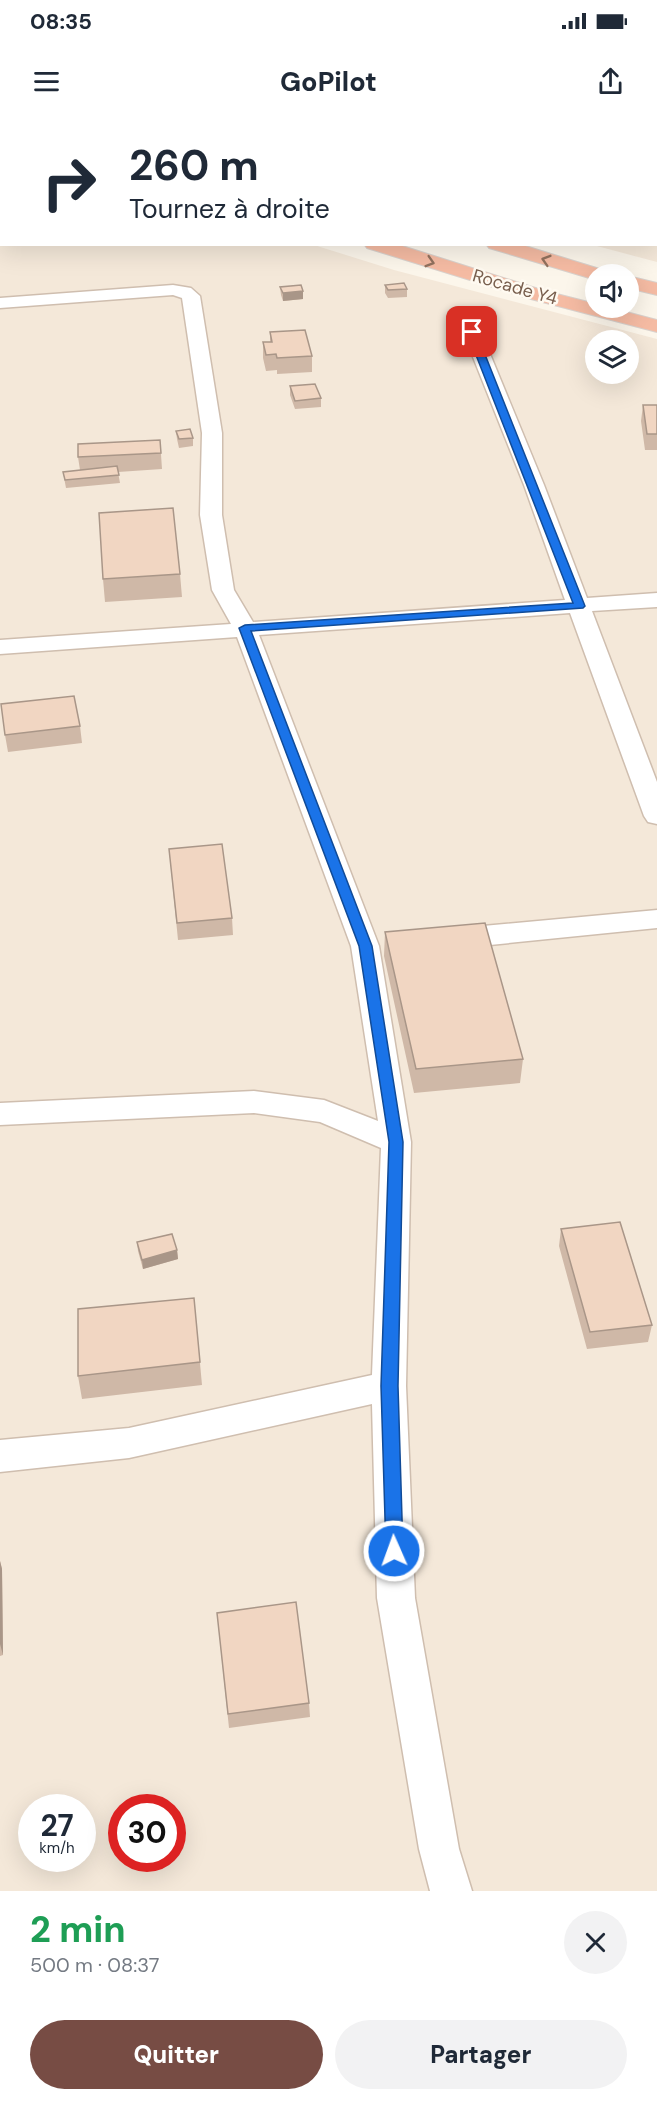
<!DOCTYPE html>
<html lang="fr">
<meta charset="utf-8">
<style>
:root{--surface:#fff;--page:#f2f2f3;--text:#1f2937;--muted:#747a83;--accent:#774c44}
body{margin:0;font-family:"DM Sans",sans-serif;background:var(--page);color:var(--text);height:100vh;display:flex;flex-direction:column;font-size:22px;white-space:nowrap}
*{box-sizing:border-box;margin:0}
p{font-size:20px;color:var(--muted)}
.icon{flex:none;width:33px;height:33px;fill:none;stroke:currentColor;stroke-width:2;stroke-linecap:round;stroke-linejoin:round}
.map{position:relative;height:1771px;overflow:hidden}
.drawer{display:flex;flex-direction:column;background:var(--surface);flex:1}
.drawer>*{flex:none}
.top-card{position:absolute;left:0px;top:0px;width:657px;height:126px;box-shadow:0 6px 24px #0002;background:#fff;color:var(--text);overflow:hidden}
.controls{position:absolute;left:585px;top:144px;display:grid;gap:12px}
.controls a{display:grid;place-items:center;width:54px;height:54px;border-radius:50%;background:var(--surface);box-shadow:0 6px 24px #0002;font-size:30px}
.speed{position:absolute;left:18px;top:1674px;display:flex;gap:12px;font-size:30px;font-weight:700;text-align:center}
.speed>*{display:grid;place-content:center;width:78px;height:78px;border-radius:50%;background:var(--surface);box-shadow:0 6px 24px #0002;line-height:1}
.speed small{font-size:15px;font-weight:400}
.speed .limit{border:9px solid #d22;background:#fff;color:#111}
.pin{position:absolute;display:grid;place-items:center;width:51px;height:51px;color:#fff;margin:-26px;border-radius:12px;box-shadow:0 3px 9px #0006}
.me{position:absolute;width:66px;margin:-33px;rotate:358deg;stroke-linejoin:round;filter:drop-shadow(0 0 4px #0008)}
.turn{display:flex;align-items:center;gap:21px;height:126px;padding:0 30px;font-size:27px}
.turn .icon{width:78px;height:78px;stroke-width:2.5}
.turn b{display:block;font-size:42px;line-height:51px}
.round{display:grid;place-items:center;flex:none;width:63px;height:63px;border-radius:32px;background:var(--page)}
.overview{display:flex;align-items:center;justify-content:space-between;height:102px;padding:0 30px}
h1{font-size:36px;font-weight:800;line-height:45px;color:#1e9e55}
.action{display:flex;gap:12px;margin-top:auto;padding:12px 30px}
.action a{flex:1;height:69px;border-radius:36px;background:var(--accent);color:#fff;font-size:24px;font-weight:800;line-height:69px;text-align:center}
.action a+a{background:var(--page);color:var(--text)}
.status{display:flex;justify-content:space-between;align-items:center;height:42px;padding:0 30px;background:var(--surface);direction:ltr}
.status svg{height:16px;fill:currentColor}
header{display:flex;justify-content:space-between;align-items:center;height:78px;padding:0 30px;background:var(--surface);font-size:27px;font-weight:800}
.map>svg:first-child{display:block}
</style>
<div class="status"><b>08:35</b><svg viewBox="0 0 49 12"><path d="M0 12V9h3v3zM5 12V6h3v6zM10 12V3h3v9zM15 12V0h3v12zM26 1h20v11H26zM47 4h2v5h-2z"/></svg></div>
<header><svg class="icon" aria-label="menu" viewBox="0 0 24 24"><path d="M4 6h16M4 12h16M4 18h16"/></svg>GoPilot<svg class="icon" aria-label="share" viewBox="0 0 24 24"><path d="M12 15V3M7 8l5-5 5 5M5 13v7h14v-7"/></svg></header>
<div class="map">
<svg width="657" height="1771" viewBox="0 0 657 1771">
<rect width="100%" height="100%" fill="#fcf6eb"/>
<path fill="#f4e8d9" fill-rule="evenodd" d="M 231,0 L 657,0 L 657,142 L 593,125 L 656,124 L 656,2 Z
M 0,24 L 2,124 L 314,125 L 394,150 L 657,219 L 657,1771 L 0,1771 ZM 596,220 L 628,220 L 628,254 L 596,254 ZM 32,1688 L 82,1688 L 82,1738 L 32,1738 ZM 122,1688 L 172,1688 L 172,1738 L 122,1738 Z"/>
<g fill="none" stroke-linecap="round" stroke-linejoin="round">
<defs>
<path id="street" d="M 584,0 L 600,0 L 600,2 L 585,2 Z
M 656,100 L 657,100 L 657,112 L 656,112 Z
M 173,165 L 191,168 L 200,176 L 222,313 L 222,395 L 234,470 L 253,502 L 565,480 L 524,365 L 463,212 L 465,208 L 479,208 L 481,212 L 544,365 L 587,478 L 657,473 L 657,487 L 592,491 L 657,662 L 657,704 L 648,702 L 644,696 L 570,493 L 259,515 L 379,826 L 411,1022 L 406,1266 L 415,1478 L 459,1729 L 472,1771 L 430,1771 L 419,1729 L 377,1478 L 372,1284 L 129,1338 L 0,1352 L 0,1320 L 129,1308 L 372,1255 L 381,1028 L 320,1002 L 254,993 L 0,1005 L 0,983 L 254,971 L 324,980 L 378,1001 L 351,826 L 237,517 L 0,534 L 0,520 L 231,504 L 212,470 L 200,395 L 202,313 L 182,178 L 173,175 L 0,188 L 0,178 Z
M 657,790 L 657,808 L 450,829 L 440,826 L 436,819 L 440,812 L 450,809 Z"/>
<path id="highway" d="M 0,0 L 10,0 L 11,2 L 2,2 L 2,7 Z
M 34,0 L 54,0 L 55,2 L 35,2 Z
M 118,0 L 139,0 L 140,2 L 119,2 Z
M 364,124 L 396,124 L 545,171 L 596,184 L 596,188 L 611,188 L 657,200 L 657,212 L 531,179 L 367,128 Z
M 486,124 L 519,124 L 603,150 L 606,154 L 596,154 L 596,160 L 489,128 Z
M 628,156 L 657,163 L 657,175 L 628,168 Z"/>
</defs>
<use href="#street" stroke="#cfbeaf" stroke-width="3"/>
<use href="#highway" stroke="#d9d2cd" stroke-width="2"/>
<use href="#street" fill="#fff" fill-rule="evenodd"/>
<use href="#highway" fill="#f5bba3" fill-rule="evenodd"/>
</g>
<path fill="#cfb8a7" d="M 271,0 L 331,0 L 331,2 L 273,2 Z
M 385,165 L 407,169 L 407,177 L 388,178 L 385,173 Z
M 280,167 L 303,171 L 303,179 L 283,181 L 281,175 Z
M 270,212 L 312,236 L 312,252 L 277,254 L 277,250 L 266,251 L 263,238 L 263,222 L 270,222 Z
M 290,266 L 321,278 L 321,287 L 295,289 L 290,275 Z
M 643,285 L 657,285 L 657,330 L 645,330 L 641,301 Z
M 176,311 L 193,318 L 193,326 L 179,328 L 177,319 Z
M 160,320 L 162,349 L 118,352 L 120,363 L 66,368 L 63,352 L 80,350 L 78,337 Z
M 180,454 L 182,477 L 105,482 L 103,459 Z
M 80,606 L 82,623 L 8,632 L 5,615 Z
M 169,729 L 232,798 L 233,815 L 178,820 Z
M 385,812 L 523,939 L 520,963 L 414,973 L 384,836 Z
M 561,1109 L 652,1205 L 648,1222 L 587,1229 L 559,1126 Z
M 137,1122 L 177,1130 L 178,1139 L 143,1149 L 138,1131 Z
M 194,1178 L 202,1265 L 82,1279 L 78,1256 Z
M 0,1441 L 2,1449 L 3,1535 L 0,1536 Z
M 217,1493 L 309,1583 L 310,1597 L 229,1608 Z"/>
<path fill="#a99688" d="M 282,0 L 331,0 L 331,2 L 282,2 Z
M 303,171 L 303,179 L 283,181 L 283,173 Z
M 177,1130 L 178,1139 L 143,1149 L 142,1140 Z
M 0,1441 L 2,1449 L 3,1535 L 0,1524 Z"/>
<path fill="#f1d6c2" stroke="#a99688" stroke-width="1.5" d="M 404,163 L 407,169 L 388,170 L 385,165 Z
M 301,165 L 303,171 L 283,173 L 280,167 Z
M 305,210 L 312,236 L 277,238 L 276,234 L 266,235 L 263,222 L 272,222 L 270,212 Z
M 315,264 L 321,278 L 295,281 L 290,266 Z
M 643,285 L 657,285 L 657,314 L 647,314 Z
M 190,309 L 193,318 L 179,319 L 176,311 Z
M 160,320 L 161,333 L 78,337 L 78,324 Z
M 117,346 L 119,355 L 65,360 L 63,352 Z
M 173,388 L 180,454 L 103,459 L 99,393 Z
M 74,576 L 80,606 L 5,615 L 1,584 Z
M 222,724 L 232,798 L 177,803 L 169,729 Z
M 485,803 L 523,939 L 416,949 L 385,812 Z
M 620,1102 L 652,1205 L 590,1212 L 561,1109 Z
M 172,1114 L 177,1130 L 142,1140 L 137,1122 Z
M 194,1178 L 200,1242 L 78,1256 L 78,1189 Z
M 296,1482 L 309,1583 L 228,1594 L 217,1493 Z"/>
<defs><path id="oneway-chevron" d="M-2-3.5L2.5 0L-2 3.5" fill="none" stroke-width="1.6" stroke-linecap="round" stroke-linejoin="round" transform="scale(1.5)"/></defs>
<g stroke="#91715e">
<use href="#oneway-chevron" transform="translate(546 140) rotate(-163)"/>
<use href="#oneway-chevron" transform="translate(430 142) rotate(17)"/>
</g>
<path fill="#1a73e8" stroke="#114b97" stroke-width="1.5" d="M 468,210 L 476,212 L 585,486 L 583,488 L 251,511 L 372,826 L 403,1022 L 398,1266 L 403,1431 L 401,1437 L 394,1439 L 388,1437 L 386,1431 L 381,1266 L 389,1022 L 359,826 L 239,508 L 245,505 L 573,483 L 467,212 Z"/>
<g text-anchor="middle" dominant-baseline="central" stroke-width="5" stroke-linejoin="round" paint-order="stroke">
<g font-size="18" fill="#785e4d" stroke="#fffaf1">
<text transform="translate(515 167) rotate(16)">Rocade Y4</text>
</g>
</g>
</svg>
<div class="controls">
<a><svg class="icon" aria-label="sound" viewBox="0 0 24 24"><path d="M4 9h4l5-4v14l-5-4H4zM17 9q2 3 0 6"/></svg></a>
<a><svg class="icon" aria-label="layers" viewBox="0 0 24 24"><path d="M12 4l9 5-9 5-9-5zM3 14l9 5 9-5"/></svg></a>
</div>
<div class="speed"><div>27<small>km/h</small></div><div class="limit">30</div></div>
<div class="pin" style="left:472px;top:212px;background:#d93025"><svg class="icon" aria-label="arrive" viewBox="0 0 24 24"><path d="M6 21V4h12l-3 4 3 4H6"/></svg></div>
<svg class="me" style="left:394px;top:1431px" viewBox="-20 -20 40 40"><circle r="17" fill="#1a73e8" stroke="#fff" stroke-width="3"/><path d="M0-11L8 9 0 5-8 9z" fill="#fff"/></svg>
<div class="top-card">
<div class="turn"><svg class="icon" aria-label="right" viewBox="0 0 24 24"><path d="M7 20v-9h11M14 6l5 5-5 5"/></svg><div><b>260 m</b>Tournez à droite</div></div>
</div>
</div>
<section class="drawer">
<div class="overview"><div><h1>2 min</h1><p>500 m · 08:37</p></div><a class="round"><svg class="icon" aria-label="close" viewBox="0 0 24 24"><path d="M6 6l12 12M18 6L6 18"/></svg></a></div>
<div class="action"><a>Quitter</a><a>Partager</a></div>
</section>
